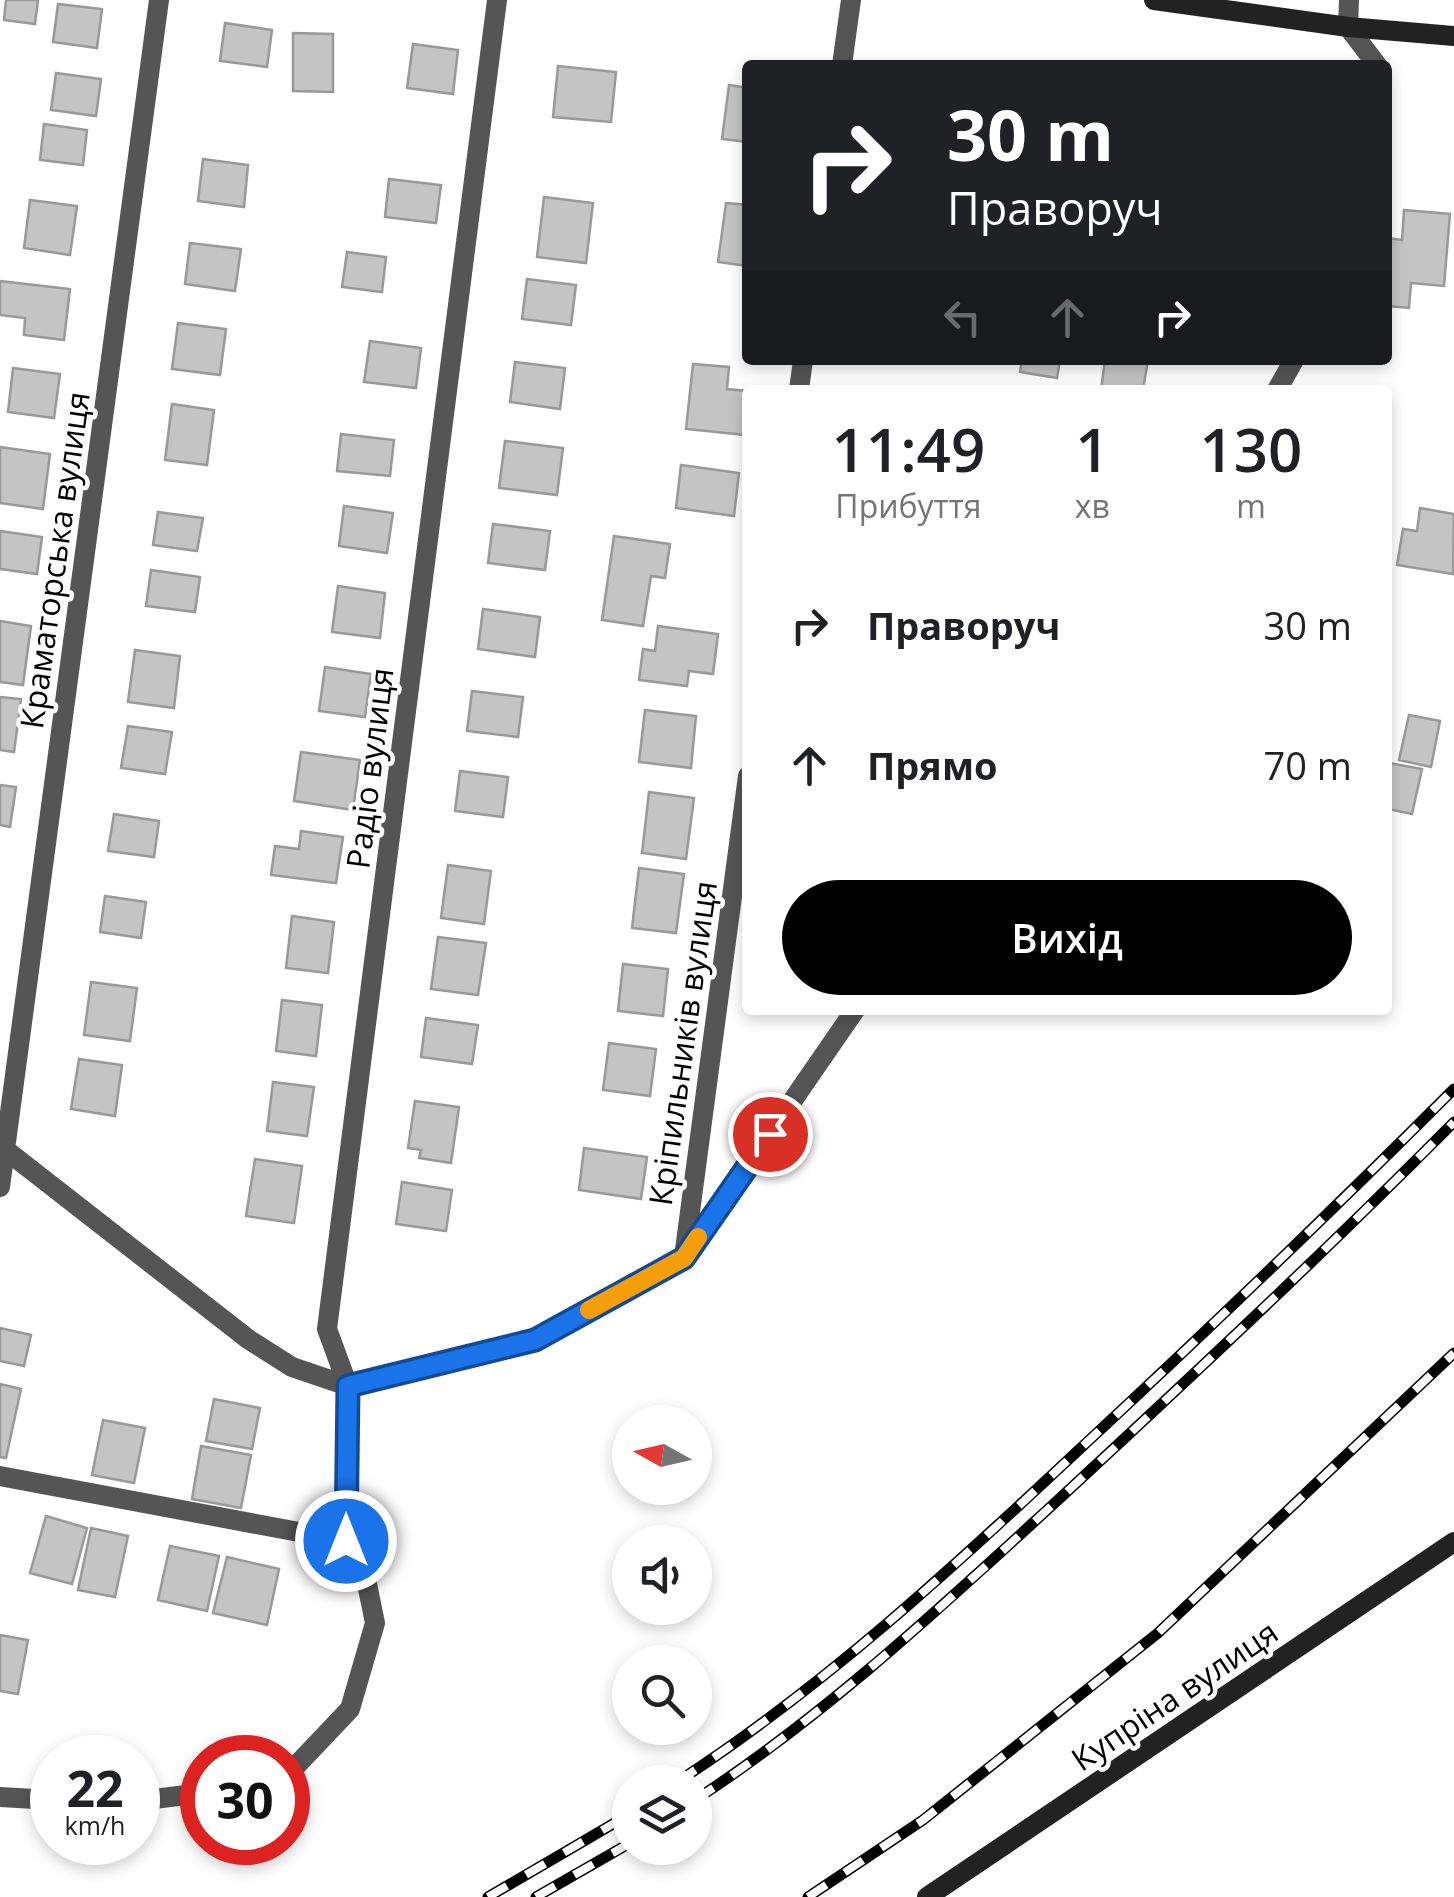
<!DOCTYPE html>
<html lang="uk">
<meta charset="utf-8">
<style>
:root{--surface:#fff;--page:#f6f6f6;--text:#202124;--muted:#757577;--accent:#000}
body{margin:0;font-family:"Open Sans",sans-serif;background:var(--page);color:var(--text);height:100vh;display:flex;flex-direction:column;font-size:38px;white-space:nowrap}
*{box-sizing:border-box;margin:0}
p{font-size:32px;color:var(--muted)}
.icon{flex:none;width:55px;height:55px;fill:none;stroke:currentColor;stroke-width:2;stroke-linecap:round;stroke-linejoin:round}
.map{position:relative;flex:1;overflow:hidden}
.sheet{position:absolute;left:742px;top:385px;width:650px;height:630px;display:flex;flex-direction:column;background:var(--surface);border-radius:10px;box-shadow:0 5px 15px #0003}
.sheet>*{flex:none}
.top-card{position:absolute;left:742px;top:60px;width:650px;height:305px;border-radius:10px;box-shadow:0 5px 15px #0003;background:#202124;color:#fff;overflow:hidden}
.needle{width:65px;rotate:278deg}
.controls{position:absolute;left:612px;top:1405px;display:grid;gap:20px}
.controls a{display:grid;place-items:center;width:100px;height:100px;border-radius:50%;background:var(--surface);box-shadow:0 5px 15px #0003;font-size:50px}
.speed{position:absolute;left:30px;top:1735px;display:flex;gap:20px;font-size:50px;font-weight:700;text-align:center}
.speed>*{display:grid;place-content:center;width:130px;height:130px;border-radius:50%;background:var(--surface);box-shadow:0 5px 15px #0003;line-height:1}
.speed small{font-size:25px;font-weight:400}
.speed .limit{border:15px solid #d22;background:#fff;color:#111}
.pin{position:absolute;display:grid;place-items:center;width:85px;height:85px;color:#fff;margin:-42px;border:5px solid #fff;border-radius:50%;box-shadow:0 2px 10px #0007}
.me{position:absolute;width:110px;margin:-55px;rotate:0deg;stroke-linejoin:round;filter:drop-shadow(0 0 8px #0008)}
.turn{display:flex;align-items:center;gap:35px;height:210px;padding:0 40px;font-size:45px}
.turn .icon{width:130px;height:130px;stroke-width:2.5}
.turn b{display:block;font-size:70px;line-height:85px}
.lanes{display:flex;align-items:center;height:95px;padding:0 40px;background:#0003;justify-content:center;gap:50px;direction:ltr}
.lanes .off{opacity:.35}
.eta{display:flex;justify-content:space-evenly;align-items:center;height:170px;text-align:center}
.eta b{font-size:60px;font-weight:600;line-height:70px}
.cta{display:flex;gap:20px;margin-top:auto;padding:20px 40px}
.cta a{flex:1;height:115px;border-radius:60px;background:var(--accent);color:#fff;font-size:40px;font-weight:600;line-height:115px;text-align:center}
ul{padding:0;list-style:none}
li{display:flex;align-items:center;gap:30px;height:140px;padding:0 40px}
li div{flex:1}
li b{display:block;font-size:38px}
li em{font-style:normal}
.map>svg:first-child{display:block}
</style>
<div class="map">
<svg width="1454" height="1897" viewBox="0 0 1454 1897">
<rect width="100%" height="100%" fill="#fff"/>
<path fill="#c4c4c4" stroke="#999" stroke-width="2.5" d="M 6,0 L 38,0 L 35,24 L 4,20 Z
M 58,4 L 102,9 L 97,48 L 53,42 Z
M 225,23 L 272,30 L 267,67 L 220,61 Z
M 293,33 L 333,34 L 333,92 L 293,91 Z
M 413,44 L 458,50 L 453,94 L 407,88 Z
M 558,66 L 616,72 L 611,122 L 553,117 Z
M 56,73 L 101,79 L 96,116 L 51,110 Z
M 729,85 L 748,88 L 748,142 L 722,139 Z
M 44,124 L 87,130 L 83,165 L 40,160 Z
M 203,159 L 248,165 L 244,207 L 198,201 Z
M 389,179 L 441,185 L 436,223 L 385,217 Z
M 544,197 L 593,203 L 586,263 L 537,257 Z
M 30,200 L 77,206 L 70,255 L 24,248 Z
M 726,203 L 748,205 L 748,266 L 718,262 Z
M 1404,210 L 1450,214 L 1444,286 L 1411,283 L 1409,308 L 1388,306 L 1388,238 L 1402,240 Z
M 190,243 L 241,249 L 235,291 L 185,284 Z
M 347,252 L 386,257 L 382,292 L 342,287 Z
M 527,279 L 576,285 L 571,325 L 522,319 Z
M 0,281 L 70,289 L 64,340 L 24,335 L 25,318 L 0,315 Z
M 178,323 L 226,329 L 220,375 L 172,369 Z
M 370,341 L 421,348 L 416,388 L 364,382 Z
M 1022,360 L 1060,360 L 1057,378 L 1020,372 Z
M 1105,360 L 1148,360 L 1143,390 L 1101,390 Z
M 515,362 L 565,368 L 560,409 L 510,402 Z
M 693,364 L 729,367 L 727,389 L 748,391 L 746,435 L 686,429 Z
M 13,368 L 60,374 L 54,418 L 8,412 Z
M 172,404 L 214,410 L 207,465 L 165,460 Z
M 341,434 L 394,440 L 390,476 L 337,471 Z
M 505,441 L 563,448 L 557,495 L 499,488 Z
M 0,447 L 50,454 L 43,509 L 0,503 Z
M 681,465 L 739,473 L 734,516 L 676,508 Z
M 344,506 L 393,513 L 387,553 L 339,546 Z
M 1420,508 L 1454,514 L 1453,574 L 1397,565 L 1403,529 L 1417,531 Z
M 158,512 L 203,518 L 197,551 L 153,545 Z
M 493,524 L 550,531 L 545,570 L 488,563 Z
M 0,531 L 42,537 L 37,574 L 0,569 Z
M 614,536 L 670,544 L 665,578 L 651,576 L 643,626 L 602,620 Z
M 151,570 L 200,577 L 195,612 L 146,606 Z
M 338,586 L 385,593 L 380,638 L 332,632 Z
M 483,609 L 540,617 L 535,657 L 478,649 Z
M 0,621 L 31,626 L 23,685 L 0,682 Z
M 658,626 L 718,634 L 713,674 L 689,671 L 687,686 L 639,680 L 643,649 L 655,651 Z
M 135,650 L 180,656 L 174,708 L 128,702 Z
M 325,667 L 371,674 L 365,717 L 319,711 Z
M 472,691 L 523,697 L 518,737 L 467,731 Z
M 0,697 L 21,699 L 14,752 L 0,750 Z
M 645,710 L 696,716 L 691,768 L 639,762 Z
M 1409,715 L 1440,721 L 1431,767 L 1399,760 Z
M 128,726 L 172,732 L 165,774 L 121,768 Z
M 301,752 L 360,760 L 353,810 L 294,801 Z
M 1389,763 L 1422,769 L 1412,814 L 1388,809 Z
M 460,771 L 508,777 L 503,817 L 455,811 Z
M 0,785 L 16,787 L 10,827 L 0,825 Z
M 649,792 L 694,798 L 686,859 L 642,853 Z
M 114,814 L 159,821 L 154,857 L 108,851 Z
M 301,831 L 343,837 L 336,883 L 271,875 L 275,846 L 299,849 Z
M 448,865 L 491,871 L 484,924 L 441,918 Z
M 639,868 L 684,874 L 676,933 L 632,928 Z
M 105,896 L 146,902 L 141,938 L 100,932 Z
M 292,916 L 334,922 L 328,973 L 286,968 Z
M 438,937 L 486,943 L 478,995 L 431,989 Z
M 623,964 L 668,969 L 663,1016 L 618,1011 Z
M 91,982 L 137,988 L 130,1041 L 84,1035 Z
M 282,1000 L 322,1005 L 316,1056 L 276,1051 Z
M 426,1018 L 478,1025 L 472,1064 L 421,1057 Z
M 609,1043 L 656,1049 L 650,1096 L 603,1090 Z
M 79,1059 L 122,1065 L 115,1116 L 71,1109 Z
M 273,1082 L 314,1087 L 307,1136 L 267,1131 Z
M 415,1101 L 459,1107 L 451,1163 L 419,1158 L 421,1150 L 408,1148 Z
M 584,1148 L 647,1157 L 641,1199 L 579,1190 Z
M 255,1159 L 302,1166 L 294,1223 L 246,1216 Z
M 402,1182 L 452,1190 L 446,1231 L 396,1224 Z
M 0,1328 L 31,1335 L 24,1366 L 0,1361 Z
M 0,1384 L 21,1389 L 6,1458 L 0,1457 Z
M 214,1399 L 260,1408 L 252,1449 L 206,1441 Z
M 103,1420 L 145,1428 L 134,1483 L 92,1475 Z
M 201,1446 L 251,1455 L 241,1508 L 192,1499 Z
M 46,1516 L 87,1528 L 72,1584 L 30,1573 Z
M 91,1528 L 128,1536 L 115,1597 L 78,1590 Z
M 170,1546 L 219,1556 L 207,1611 L 158,1600 Z
M 227,1557 L 279,1569 L 267,1625 L 213,1613 Z
M 0,1635 L 28,1640 L 18,1694 L 0,1691 Z"/>
<g fill="none" stroke-linecap="round" stroke-linejoin="round">
<path stroke="#555" stroke-width="20" d="M 1349,0 L 1348,27 L 1377,65
M 842,65 L 851,0
M 799,390 L 803,360
M 1277,390 L 1294,360
M 7,1151 L 248,1339 L 292,1367 L 348,1386 L 535,1340 L 684,1257 L 748,776
M 0,1187 L 159,0
M 686,1255 L 855,1010
M 0,1476 L 347,1541
M 288,1770 L 294,1768 L 350,1709 L 375,1623 L 365,1574 L 347,1541 L 348,1386 L 327,1329 L 497,0
M 0,1797 L 52,1800
M 138,1801 L 202,1793"/>
<path stroke="#222" stroke-width="20" d="M 1154,0 L 1348,27 L 1454,36
M 927,1897 L 1454,1542"/>
<defs>
<path id="rail" d="M 677,1782 C 824,1687 956,1565 1084,1445 C 1210,1328 1333,1210 1454,1089
M 695,1800 C 827,1714 942,1606 1058,1500 C 1192,1376 1325,1252 1454,1122
M 488,1897 L 630,1814
M 536,1897 L 630,1843
M 808,1897 L 923,1820 L 1158,1633 L 1454,1353"/>
</defs>
<use href="#rail" stroke="#000" stroke-width="11"/>
<use href="#rail" stroke="#fff" stroke-width="8" stroke-dasharray="22" stroke-linecap="butt"/>
</g>
<g fill="none" stroke-linecap="round" stroke-linejoin="round">
<defs>
<path id="route" d="M 346,1541 L 348,1386 L 535,1340 L 684,1258 L 770,1134"/>
</defs>
<use href="#route" stroke="#114b97" stroke-width="25"/>
<use href="#route" stroke="#1a73e8" stroke-width="18"/>
<path stroke="#f59e0b" stroke-width="18" d="M 589,1310 L 684,1258 L 698,1237"/>
</g>
<g text-anchor="middle" dominant-baseline="central" stroke-width="9" stroke-linejoin="round" paint-order="stroke">
<g font-size="32" fill="#000" stroke="#fff">
<text transform="translate(54 560) rotate(-82)">Краматорська вулиця</text>
<text transform="translate(369 768) rotate(-83)">Радіо вулиця</text>
<text transform="translate(682 1043) rotate(-82)">Кріпильників вулиця</text>
<text transform="translate(1174 1695) rotate(-34)">Купріна вулиця</text>
</g>
</g>
</svg>
<div class="controls">
<a><svg class="needle" viewBox="-14 -14 28 28"><path d="M0-13l5 13h-10z" fill="#e53935"/><path d="M0 13l5-13h-10z" fill="#757577"/></svg></a>
<a><svg class="icon" aria-label="sound" viewBox="0 0 24 24"><path d="M4 9h4l5-4v14l-5-4H4zM17 9q2 3 0 6"/></svg></a>
<a><svg class="icon" aria-label="search" viewBox="0 0 24 24"><circle cx="10" cy="10" r="6"/><path d="M15 15l6 6"/></svg></a>
<a><svg class="icon" aria-label="layers" viewBox="0 0 24 24"><path d="M12 4l9 5-9 5-9-5zM3 14l9 5 9-5"/></svg></a>
</div>
<div class="speed"><div>22<small>km/h</small></div><div class="limit">30</div></div>
<div class="pin" style="left:770px;top:1134px;background:#d93025"><svg class="icon" aria-label="arrive" viewBox="0 0 24 24"><path d="M6 21V4h12l-3 4 3 4H6"/></svg></div>
<svg class="me" style="left:346px;top:1541px" viewBox="-20 -20 40 40"><circle r="17" fill="#1a73e8" stroke="#fff" stroke-width="3"/><path d="M0-11L8 9 0 5-8 9z" fill="#fff"/></svg>
<div class="top-card">
<div class="turn"><svg class="icon" aria-label="right" viewBox="0 0 24 24"><path d="M7 20v-9h11M14 6l5 5-5 5"/></svg><div><b>30 m</b>Праворуч</div></div>
<div class="lanes"><svg class="icon off" aria-label="left" viewBox="0 0 24 24"><path d="M17 20v-9H6M10 6l-5 5 5 5"/></svg><svg class="icon off" aria-label="ahead" viewBox="0 0 24 24"><path d="M12 20V5M6 11l6-6 6 6"/></svg><svg class="icon" aria-label="right" viewBox="0 0 24 24"><path d="M7 20v-9h11M14 6l5 5-5 5"/></svg></div>
</div>
<section class="sheet">
<div class="eta">
<div><b>11:49</b><p>Прибуття</p></div>
<div><b>1</b><p>хв</p></div>
<div><b>130</b><p>m</p></div>
</div>
<ul>
<li><svg class="icon" aria-label="right" viewBox="0 0 24 24"><path d="M7 20v-9h11M14 6l5 5-5 5"/></svg><div><b>Праворуч</b></div><em>30 m</em></li>
<li><svg class="icon" aria-label="ahead" viewBox="0 0 24 24"><path d="M12 20V5M6 11l6-6 6 6"/></svg><div><b>Прямо</b></div><em>70 m</em></li>
</ul>
<div class="cta"><a>Вихід</a></div>
</section>
</div>
